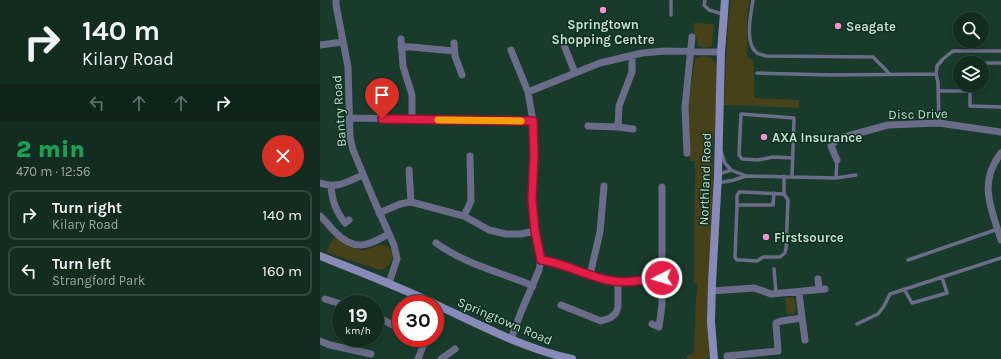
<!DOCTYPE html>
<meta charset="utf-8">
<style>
:root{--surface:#122c20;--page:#1f382d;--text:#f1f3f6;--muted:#9ca7a5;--line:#31483e}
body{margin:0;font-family:Karla,sans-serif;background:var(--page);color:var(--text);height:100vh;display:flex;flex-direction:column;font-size:15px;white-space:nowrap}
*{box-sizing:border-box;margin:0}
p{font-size:13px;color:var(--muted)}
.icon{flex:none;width:22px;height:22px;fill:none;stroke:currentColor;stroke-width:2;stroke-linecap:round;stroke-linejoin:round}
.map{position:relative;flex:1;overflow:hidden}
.details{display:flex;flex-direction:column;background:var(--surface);width:320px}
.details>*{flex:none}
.hud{background:#122c20;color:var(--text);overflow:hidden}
.tools{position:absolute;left:633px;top:12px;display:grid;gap:8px}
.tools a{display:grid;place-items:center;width:36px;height:36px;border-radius:50%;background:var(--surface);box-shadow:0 2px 6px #0003,0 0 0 1px var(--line);font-size:20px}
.speed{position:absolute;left:12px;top:295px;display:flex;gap:8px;font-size:20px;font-weight:700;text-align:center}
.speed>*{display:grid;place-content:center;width:52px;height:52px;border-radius:50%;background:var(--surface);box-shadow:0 2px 6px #0003,0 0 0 1px var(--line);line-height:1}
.speed small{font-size:10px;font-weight:400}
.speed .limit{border:6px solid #d22;background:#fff;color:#111}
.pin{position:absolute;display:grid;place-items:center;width:34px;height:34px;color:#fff;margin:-41px -17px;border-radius:50% 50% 50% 0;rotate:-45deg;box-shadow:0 0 4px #0007}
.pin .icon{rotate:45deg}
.me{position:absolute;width:44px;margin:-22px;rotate:265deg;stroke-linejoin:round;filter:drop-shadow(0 0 3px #0008)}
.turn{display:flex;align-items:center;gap:14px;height:84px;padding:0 16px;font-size:18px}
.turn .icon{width:52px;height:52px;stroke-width:2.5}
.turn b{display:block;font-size:28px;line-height:34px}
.lanes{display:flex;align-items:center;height:38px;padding:0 16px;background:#0003;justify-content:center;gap:20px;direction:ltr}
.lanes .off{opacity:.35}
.round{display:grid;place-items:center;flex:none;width:42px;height:42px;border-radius:21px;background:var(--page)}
.headline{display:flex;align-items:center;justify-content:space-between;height:68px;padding:0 16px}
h1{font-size:24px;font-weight:800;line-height:30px;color:#1e9e55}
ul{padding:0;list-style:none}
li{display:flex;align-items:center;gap:12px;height:50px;margin:0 8px 6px;padding:0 8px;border:2px solid var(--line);border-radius:8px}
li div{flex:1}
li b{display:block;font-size:15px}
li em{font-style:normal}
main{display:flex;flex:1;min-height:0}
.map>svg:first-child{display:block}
</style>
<main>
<section class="details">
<div class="hud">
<div class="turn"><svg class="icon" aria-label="right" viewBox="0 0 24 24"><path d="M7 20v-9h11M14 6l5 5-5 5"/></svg><div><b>140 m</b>Kilary Road</div></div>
<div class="lanes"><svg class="icon off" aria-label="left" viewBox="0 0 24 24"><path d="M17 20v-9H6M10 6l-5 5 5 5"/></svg><svg class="icon off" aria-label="ahead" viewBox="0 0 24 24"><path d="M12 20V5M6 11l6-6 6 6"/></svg><svg class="icon off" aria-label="ahead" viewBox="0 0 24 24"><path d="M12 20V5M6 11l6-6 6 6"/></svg><svg class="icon" aria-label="right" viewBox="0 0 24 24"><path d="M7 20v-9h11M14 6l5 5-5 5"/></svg></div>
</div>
<div class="headline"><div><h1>2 min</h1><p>470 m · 12:56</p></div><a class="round" style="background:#d93025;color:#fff"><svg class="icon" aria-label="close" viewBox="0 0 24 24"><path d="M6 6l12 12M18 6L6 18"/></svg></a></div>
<ul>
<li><svg class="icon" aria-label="right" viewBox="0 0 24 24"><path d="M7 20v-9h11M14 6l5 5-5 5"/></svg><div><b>Turn right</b><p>Kilary Road</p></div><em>140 m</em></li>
<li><svg class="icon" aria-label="left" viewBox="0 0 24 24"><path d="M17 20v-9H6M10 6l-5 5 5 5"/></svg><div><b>Turn left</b><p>Strangford Park</p></div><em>160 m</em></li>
</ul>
</section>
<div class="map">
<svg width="681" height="359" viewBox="0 0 681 359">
<rect width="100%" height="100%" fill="#183b2b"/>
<path fill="#464118" d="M 411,0 L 430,0 L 427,13 L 427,56 L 433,61 L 434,66 L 434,98 L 479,100 L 479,108 L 404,105 L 408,21 Z
M 374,23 L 394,24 L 392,46 C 387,48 383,49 378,46 L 376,35 L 374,36 Z
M 383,56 C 389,57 395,59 397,66 L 395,131 L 392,148 L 393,171 L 389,357 L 386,359 L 367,359 L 367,356 L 374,352 L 376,295 L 377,294 L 377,283 L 374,283 L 375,161 L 370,161 L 368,107 L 375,59 Z
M 15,236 C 23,241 32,248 41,250 C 50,251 64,239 70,249 C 74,254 73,259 70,264 L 62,270 L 56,269 L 6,252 Z
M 473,297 L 475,299 L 476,311 L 474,314 L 467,314 L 465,298 Z"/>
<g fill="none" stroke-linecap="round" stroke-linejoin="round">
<path stroke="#6a6c89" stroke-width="3.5" d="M 351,0 L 351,15
M 385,0 L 384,5 L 389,10 L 403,14
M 433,0 C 431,13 424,44 437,53 C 439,54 443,55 446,56 L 553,57 L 566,70 L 569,74
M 650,63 L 681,63
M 437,73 L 510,75 L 616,74
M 650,85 L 650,106 L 681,107
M 618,91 L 650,91
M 619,123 L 618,82 L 616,74 L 617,66 L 623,59 L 633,51 L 681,51
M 401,151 L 405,163 L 411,170
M 399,174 L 411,170 L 426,176
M 472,177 L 474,118 L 421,114 L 419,155 L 422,159 L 438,160 L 453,157 L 473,158
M 516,178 L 536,175
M 398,183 L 414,180 L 426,176 L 516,178 L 517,160
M 454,193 L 453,205 L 417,205 L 417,196 L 419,192 L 422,192 L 464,194 L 464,176
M 417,205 L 415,257 L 417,260 L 421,260 L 437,261 L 443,257 L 460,257 L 465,253 L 466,249 L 468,200 L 464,194
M 588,260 L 678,229
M 454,269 L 456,293
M 584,289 L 592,303 L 627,293 L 622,277
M 537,324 L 558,314 L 564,306 L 570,294 L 681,258"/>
<path stroke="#6a6c89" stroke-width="7" d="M 16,0 L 16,5 L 28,67 L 30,137 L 33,150 L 53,198 L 74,245 L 76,254 L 77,259 L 69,283
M 81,39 L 83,66 L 92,95 L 92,120
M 134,43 L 135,56 L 142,75
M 0,45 L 23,42
M 244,45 L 255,73
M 81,47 L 91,47 L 134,51
M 312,56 L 312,72 L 299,106 L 298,127 L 313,129
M 208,92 L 280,63 L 322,53 L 345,51 L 401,52
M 30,118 L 213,121
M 268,126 L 298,127
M 367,153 L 365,107 L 372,37
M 681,153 C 658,182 671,208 681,240
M 517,160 L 511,146 L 517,139 L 568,125 L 619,123 L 681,132
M 89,170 L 91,202
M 0,183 C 18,189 26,182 43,175
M 11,186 C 12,201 16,211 25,223 L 29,220
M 59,213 L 80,204 L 91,202 L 144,216 L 169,230 L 186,234 L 201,234 L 215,231
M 0,216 C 6,221 10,227 15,232 C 35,252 47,246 69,234
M 144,216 L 151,201 L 150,156
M 116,243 C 145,264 180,272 213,286
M 221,260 C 244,263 264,275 287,280 C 304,284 324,280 342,278
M 270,275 L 280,232 L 284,186
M 498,279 L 499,289
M 392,291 L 434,288 L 451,294 L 505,289
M 5,299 L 21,304
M 241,305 L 281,321 L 290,318 L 296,313 L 298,307 L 298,281
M 55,316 L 81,329
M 115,317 L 120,306
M 482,318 L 485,340
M 332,324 L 339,327 L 342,305 L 342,187
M 191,339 L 201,312 L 219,270 L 221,260 L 215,231 L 212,201 L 214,155 L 213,121 L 208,92 L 191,50
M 0,341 L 10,345 L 51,354
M 407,356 L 458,351 L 456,323 L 461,321 L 482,318 L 479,292
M 98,359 L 106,338
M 121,359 L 135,349"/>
<path stroke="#888bb9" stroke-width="8" d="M 0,256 C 40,272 80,287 119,306 C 162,326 205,349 252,359
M 394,359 L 391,322 L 392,283 L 398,175 L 401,52 L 405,0"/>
</g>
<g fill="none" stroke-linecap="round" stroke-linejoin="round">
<defs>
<path id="route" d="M 62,119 L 213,121 L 214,155 L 212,200 L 215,231 L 221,260 C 244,263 264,275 287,280 C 305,284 324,280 342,278"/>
</defs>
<use href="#route" stroke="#92132f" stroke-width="10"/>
<use href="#route" stroke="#e11d48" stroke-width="7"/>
<path stroke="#f59e0b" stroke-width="7" d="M 118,120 L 201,121"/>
</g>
<g fill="#f590d1" stroke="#0c3121" stroke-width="1.5">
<circle cx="283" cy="10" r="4"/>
<circle cx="518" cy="26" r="4"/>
<circle cx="444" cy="137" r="4"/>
<circle cx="446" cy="237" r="4"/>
</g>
<g text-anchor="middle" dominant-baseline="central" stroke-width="3" stroke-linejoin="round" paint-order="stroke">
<g font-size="13" font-weight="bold" fill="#c9dcd1" stroke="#0c3121" text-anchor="start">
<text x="283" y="24" text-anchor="middle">Springtown<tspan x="283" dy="15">Shopping Centre</tspan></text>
<text x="526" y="26">Seagate</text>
<text x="452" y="137">AXA Insurance</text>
<text x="454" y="237">Firstsource</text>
</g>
<g font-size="13" fill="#c9dcd1" stroke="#0c3121">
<text transform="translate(19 111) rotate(-94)">Bantry Road</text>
<text transform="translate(598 114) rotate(-1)">Disc Drive</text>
<text transform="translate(385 179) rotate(-88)">Northland Road</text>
<text transform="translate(185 321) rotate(23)">Springtown Road</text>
</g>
</g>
</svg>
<div class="tools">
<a><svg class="icon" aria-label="search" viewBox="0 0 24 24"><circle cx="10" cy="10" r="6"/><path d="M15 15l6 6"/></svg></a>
<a><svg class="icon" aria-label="layers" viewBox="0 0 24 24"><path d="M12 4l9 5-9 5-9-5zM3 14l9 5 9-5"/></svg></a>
</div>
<div class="speed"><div>19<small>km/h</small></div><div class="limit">30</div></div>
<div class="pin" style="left:62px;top:119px;background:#d93025"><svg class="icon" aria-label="arrive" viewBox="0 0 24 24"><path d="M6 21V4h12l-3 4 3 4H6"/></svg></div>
<svg class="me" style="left:342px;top:278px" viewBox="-20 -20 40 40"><circle r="17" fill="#e11d48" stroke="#fff" stroke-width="3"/><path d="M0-11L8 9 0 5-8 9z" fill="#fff"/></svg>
</div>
</main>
